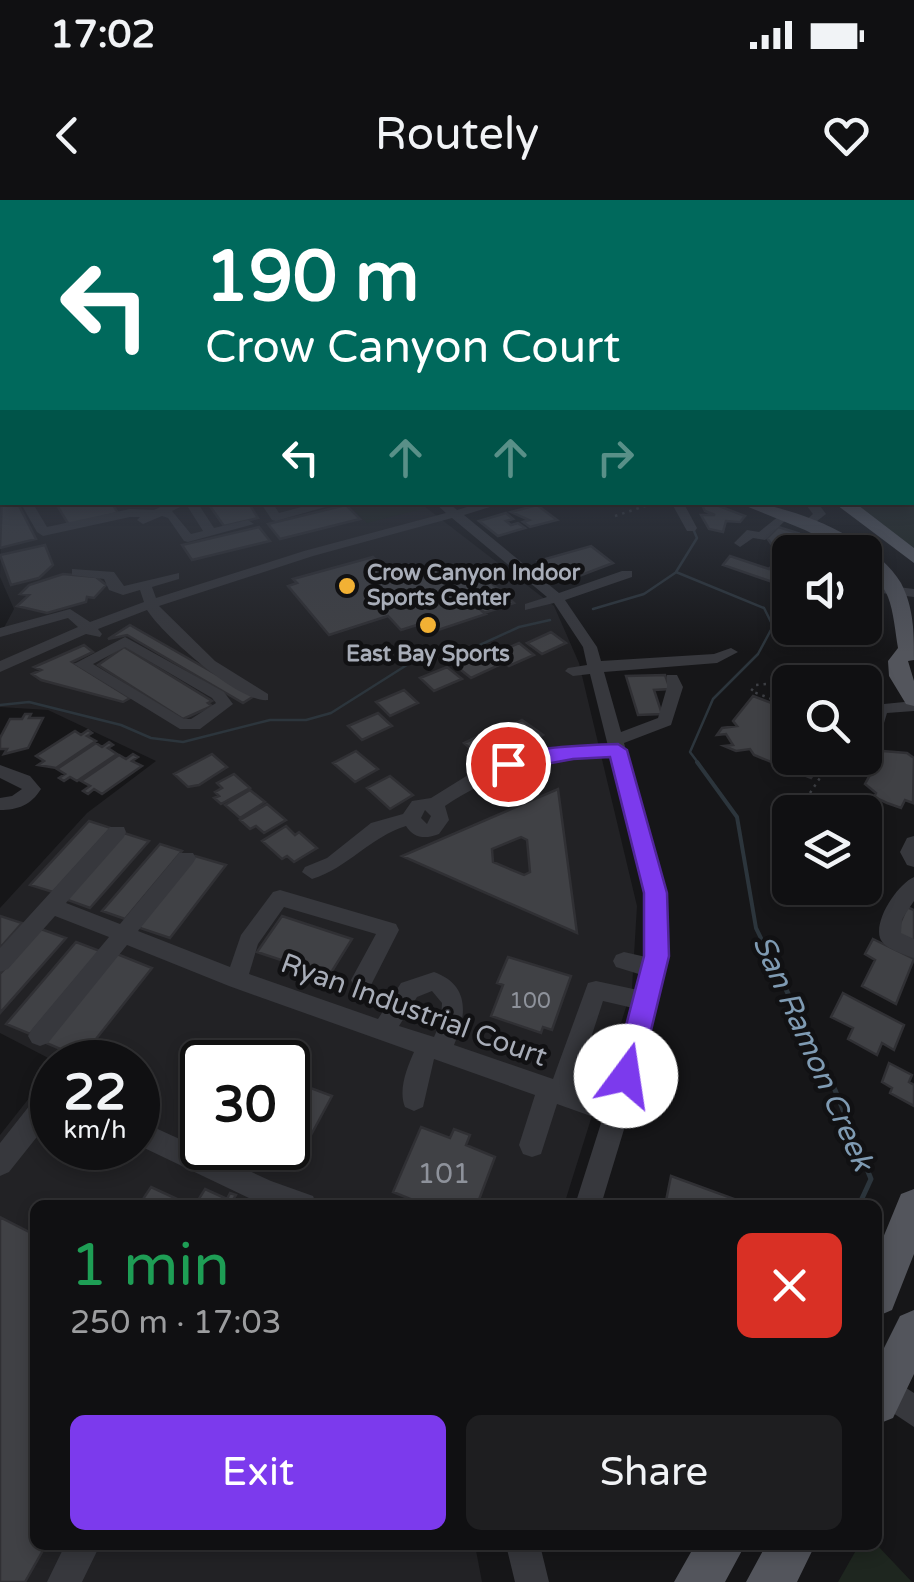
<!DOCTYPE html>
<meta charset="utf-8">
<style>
:root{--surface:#101012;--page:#1e1e20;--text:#f1f3f6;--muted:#9c9d9f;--line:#303032;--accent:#7c3aed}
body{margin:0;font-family:"Varela Round",sans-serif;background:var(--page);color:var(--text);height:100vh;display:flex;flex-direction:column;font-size:38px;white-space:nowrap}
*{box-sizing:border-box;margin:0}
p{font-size:32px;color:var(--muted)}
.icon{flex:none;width:55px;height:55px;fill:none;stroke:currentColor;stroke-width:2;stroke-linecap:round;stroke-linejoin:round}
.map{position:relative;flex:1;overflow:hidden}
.sheet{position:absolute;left:30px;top:1000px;width:852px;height:350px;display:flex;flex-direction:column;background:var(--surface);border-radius:15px;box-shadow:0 5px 15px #0003,0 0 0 2px var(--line)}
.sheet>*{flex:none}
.guide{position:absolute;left:0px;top:0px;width:915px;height:305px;box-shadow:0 5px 15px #0003,0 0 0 2px var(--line);background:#00695c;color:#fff;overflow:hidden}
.buttons{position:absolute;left:772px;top:335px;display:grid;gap:20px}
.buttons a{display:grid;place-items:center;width:110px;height:110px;border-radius:15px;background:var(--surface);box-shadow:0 5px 15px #0003,0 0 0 2px var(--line);font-size:50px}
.speed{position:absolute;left:30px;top:840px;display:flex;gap:20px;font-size:50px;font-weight:700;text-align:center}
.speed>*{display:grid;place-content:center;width:130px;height:130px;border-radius:50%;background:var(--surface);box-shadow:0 5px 15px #0003,0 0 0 2px var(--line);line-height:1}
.speed small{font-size:25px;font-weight:400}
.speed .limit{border:5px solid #111;border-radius:15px;background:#fff;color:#111}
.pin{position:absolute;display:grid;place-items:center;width:85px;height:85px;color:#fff;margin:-42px;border:5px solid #fff;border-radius:50%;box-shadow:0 2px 10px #0007}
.me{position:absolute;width:110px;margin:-55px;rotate:14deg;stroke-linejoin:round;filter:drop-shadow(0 0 8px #0008)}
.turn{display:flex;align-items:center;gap:35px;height:210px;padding:0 40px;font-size:45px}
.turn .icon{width:130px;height:130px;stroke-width:2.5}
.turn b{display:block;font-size:70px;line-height:85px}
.lanes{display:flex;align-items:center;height:95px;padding:0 40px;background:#0003;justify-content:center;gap:50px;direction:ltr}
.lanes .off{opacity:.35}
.round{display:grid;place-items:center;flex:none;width:105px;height:105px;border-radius:15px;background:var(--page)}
.headline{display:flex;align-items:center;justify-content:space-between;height:170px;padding:0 40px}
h1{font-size:60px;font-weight:600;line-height:75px;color:#1e9e55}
.button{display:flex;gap:20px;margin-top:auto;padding:20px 40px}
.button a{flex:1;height:115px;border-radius:15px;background:var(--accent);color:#fff;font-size:40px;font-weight:600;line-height:115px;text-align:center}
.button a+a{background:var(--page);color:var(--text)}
.status{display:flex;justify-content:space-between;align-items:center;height:70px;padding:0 50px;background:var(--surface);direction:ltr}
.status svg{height:28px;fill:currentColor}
header{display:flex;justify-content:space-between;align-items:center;height:130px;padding:0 40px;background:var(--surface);font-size:45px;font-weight:600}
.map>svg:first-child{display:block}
</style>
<div class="status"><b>17:02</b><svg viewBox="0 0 49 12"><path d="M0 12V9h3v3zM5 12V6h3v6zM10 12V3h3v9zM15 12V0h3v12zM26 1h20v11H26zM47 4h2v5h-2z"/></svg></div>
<header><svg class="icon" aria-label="back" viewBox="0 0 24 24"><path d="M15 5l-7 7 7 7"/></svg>Routely<svg class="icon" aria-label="heart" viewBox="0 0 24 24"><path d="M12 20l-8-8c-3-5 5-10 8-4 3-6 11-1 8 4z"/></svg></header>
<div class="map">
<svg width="914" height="1382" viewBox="0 0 914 1382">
<rect width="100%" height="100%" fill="#161618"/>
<path fill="#222225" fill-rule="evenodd" d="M 2,294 L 2,302 L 420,303 L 554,406 L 579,463 L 637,706 L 632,788 L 564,1005 L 35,1005 L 35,1345 L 475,1345 L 482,1382 L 0,1382 L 0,935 L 52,869 L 52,948 L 138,948 L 138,862 L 56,862 L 0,833 L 0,708 L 87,613 L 156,561 L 48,510 L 0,507 L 0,435 L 14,409 L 0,377 ZM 202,862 L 288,862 L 288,948 L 202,948 Z"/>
<path fill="#1e261f" d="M 424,302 L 422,309 L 367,323 L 347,303 Z
M 851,303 L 904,303 L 914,306 L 914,348 Z
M 859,1345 L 877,1345 L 912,1382 L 838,1382 Z"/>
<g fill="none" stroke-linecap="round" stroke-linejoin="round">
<path stroke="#2c353c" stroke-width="2.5" d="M 694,331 L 697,338 L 676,372 L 764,408 L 773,426 L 758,454 L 713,499 L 690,552 L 699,564
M 593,409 L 644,394 L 675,373
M 0,505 L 29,502 L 121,525 L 151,538 L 183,542 L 270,520 L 306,520 L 331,513 L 410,463 L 441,451 L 471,449 L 519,427 L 550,420"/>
<path stroke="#2c353c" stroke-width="4" d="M 697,562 L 737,617 L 756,728 L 780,777"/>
<path stroke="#2c353c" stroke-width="5" d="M 779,775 L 835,890 L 871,979 L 859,1005"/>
</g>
<path fill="#404145" stroke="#303034" stroke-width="2.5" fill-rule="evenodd" d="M 2,296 L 2,302 L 17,302 L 36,339 L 0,348 Z
M 55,302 L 111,302 L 118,313 L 69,325 Z
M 207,302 L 248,302 L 258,318 L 224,326 Z
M 701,303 L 711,303 L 745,316 L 740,322 L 726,321 L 723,332 L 709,329 L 701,315 L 715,315 L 705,311 Z
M 346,305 L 360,319 L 280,339 L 268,324 Z
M 537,305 L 557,320 L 530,327 L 523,322 L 529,320 L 511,312 Z
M 506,313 L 513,319 L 506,321 L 511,325 L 518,323 L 525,328 L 498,336 L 479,321 Z
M 259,327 L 270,341 L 192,360 L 182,345 Z
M 778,327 L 798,333 L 783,348 L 772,345 L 767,338 Z
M 797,341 L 815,348 L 811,352 L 790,352 L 790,388 L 723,365 L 730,356 L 769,369 Z
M 45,345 L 53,365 L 39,378 L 11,385 L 0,355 Z
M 591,346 L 613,363 L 563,382 L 538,361 Z
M 373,357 L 397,380 L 436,369 L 486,414 L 429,433 L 420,424 L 401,430 L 388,416 L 329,435 L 288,386 L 297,383 L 293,379 Z
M 472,366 L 514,403 L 484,413 L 470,400 L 482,397 L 474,389 L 462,393 L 452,383 L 463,380 L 453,372 Z
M 63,374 L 96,377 L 106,385 L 94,398 L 87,397 L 86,402 L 47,413 L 17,406 L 29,395 L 20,394 L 29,385 Z
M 130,425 L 254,496 L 243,503 L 127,435 L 108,439 Z
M 551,432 L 566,443 L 542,454 L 527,443 Z
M 519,443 L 534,455 L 509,466 L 494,454 Z
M 84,445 L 93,452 L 72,462 L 130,498 L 123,502 L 41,480 L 32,474 L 41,470 L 34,467 Z
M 124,447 L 212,501 L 208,503 L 212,506 L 183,519 L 98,465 Z
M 482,455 L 497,466 L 471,478 L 456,466 Z
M 447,467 L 462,479 L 434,491 L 420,478 Z
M 665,475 L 670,489 L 654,490 L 662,514 L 638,515 L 626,476 Z
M 404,490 L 418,503 L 390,516 L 376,502 Z
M 753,496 L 790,510 L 790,558 L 824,558 L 811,578 L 754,555 L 750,549 L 736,551 L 724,546 L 733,545 L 726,534 L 717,535 L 722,528 L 737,526 L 733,521 Z
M 378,513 L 392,526 L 362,540 L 348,526 Z
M 25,514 L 31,514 L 29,518 L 43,518 L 28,548 L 4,554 L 7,549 L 0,549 L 0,538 L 10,519 L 22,519 Z
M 522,520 L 543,535 L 527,545 L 505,529 Z
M 88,530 L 92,533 L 87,536 L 96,541 L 56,568 L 38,565 L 44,561 L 36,556 L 75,531 L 81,535 Z
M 487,532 L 505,548 L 482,559 L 464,543 Z
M 109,542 L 113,545 L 108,548 L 117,554 L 77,581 L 70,577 L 64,581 L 59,578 L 65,574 L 57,569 L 96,543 L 102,547 Z
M 356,551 L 378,569 L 355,582 L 333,563 Z
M 883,551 L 907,553 L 914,558 L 913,603 L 905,600 L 901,608 L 887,603 L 874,597 L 876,593 L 865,584 Z
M 133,554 L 138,557 L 132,561 L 142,566 L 102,594 L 94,589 L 88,594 L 83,591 L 90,586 L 81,581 L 119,555 L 126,559 Z
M 212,554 L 227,567 L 199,585 L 188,587 L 174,574 Z
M 234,574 L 250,588 L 221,604 L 214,598 L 219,596 L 215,592 L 222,588 L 217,583 Z
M 390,576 L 413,595 L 390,609 L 367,588 Z
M 558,589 L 577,733 L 402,656 ZM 521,637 L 527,640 L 530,672 L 524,675 L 493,662 L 492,649 Z
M 250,590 L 265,602 L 240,618 L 225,605 Z
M 267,604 L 286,620 L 264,633 L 256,626 L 250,629 L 240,620 Z
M 89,621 L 111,628 L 53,692 L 30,685 Z
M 286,626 L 295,635 L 299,632 L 317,648 L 294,662 L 287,656 L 282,659 L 262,641 Z
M 124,633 L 149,641 L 90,708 L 65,699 Z
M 160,644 L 182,651 L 125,719 L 102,711 Z
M 195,656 L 226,665 L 170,738 L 137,727 Z
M 907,707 L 914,710 L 914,744 L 895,735 Z
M 0,716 L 22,723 L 0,748 Z
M 282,716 L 352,739 L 329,776 L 257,752 Z
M 41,729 L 66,738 L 0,813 L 0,774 Z
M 873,739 L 914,759 L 896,804 L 862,786 L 875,760 L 865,754 Z
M 76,742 L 100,751 L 30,834 L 6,824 Z
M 117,754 L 152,768 L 81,858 L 44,842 Z
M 508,757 L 571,776 L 552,830 L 543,827 L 541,833 L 491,816 L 503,785 L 497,783 Z
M 843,793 L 904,825 L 894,850 L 882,843 L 877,855 L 848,839 L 853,828 L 831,817 Z
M 889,863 L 912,875 L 909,882 L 914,885 L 914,906 L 890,893 L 892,888 L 882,882 Z
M 291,873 L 301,877 L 297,883 L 332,896 L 304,948 L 288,941 Z
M 421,927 L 450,938 L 454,929 L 470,935 L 466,945 L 495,957 L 477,1005 L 425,1005 L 393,992 Z
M 671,976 L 737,1000 L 736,1005 L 677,1005 L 666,1001 Z
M 151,987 L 190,1005 L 139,1005 Z
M 205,989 L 227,999 L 230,993 L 236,995 L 230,1005 L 195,1005 Z
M 0,1017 L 35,1035 L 35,1345 L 46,1345 L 25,1382 L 0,1382 Z"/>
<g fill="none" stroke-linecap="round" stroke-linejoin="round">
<path stroke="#3d3f44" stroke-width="2.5" stroke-dasharray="2.5 5" stroke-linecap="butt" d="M 615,316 L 657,302
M 820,432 L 838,428 L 881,434
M 766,484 L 756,485 L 751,491 L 790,506
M 810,593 L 833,558"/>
<path fill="#37383d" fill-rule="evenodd" d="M 0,277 L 2,277 L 2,283 L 0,283 Z
M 20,302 L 32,302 L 47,327 L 130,309 L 154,310 L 171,302 L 197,302 L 214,328 L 248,320 L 254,324 L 188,342 L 184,341 L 168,318 L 162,316 L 143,324 L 137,320 L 140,317 L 130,317 L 43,336 L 37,332 ZM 186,304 L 203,331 L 191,334 L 172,311 Z
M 260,302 L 272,302 L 279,313 L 320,302 L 343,302 L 276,321 L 272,320 Z
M 434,302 L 448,302 L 457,310 L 484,302 L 506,302 L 464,315 L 559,393 L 622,371 L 632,371 L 632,377 L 565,400 L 597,447 L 601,461 L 714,454 L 731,448 L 738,452 L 717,463 L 604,472 L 621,532 L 658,518 L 667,487 L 667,475 L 677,475 L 683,487 L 671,525 L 624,543 L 665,693 L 668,757 L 629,913 L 601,1005 L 575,1005 L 602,920 L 557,904 L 541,954 L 532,957 L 523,954 L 519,945 L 535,895 L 434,859 L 423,907 L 414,911 L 405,907 C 398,890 407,868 414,852 L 229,786 L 127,745 L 48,843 L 40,846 L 32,843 L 28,836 L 32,829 L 109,737 L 55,716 L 8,769 L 0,772 L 0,748 L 110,627 L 124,627 L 126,632 L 124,637 L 66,703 L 120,724 L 179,653 L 193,653 L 196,658 L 193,663 L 138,731 L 230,767 L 241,735 L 273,692 L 280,690 L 396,724 L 399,730 L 370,787 L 362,789 L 354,787 L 351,780 L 376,734 L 284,707 L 258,744 L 249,774 L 378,819 L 401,783 L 434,772 C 470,785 467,815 454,845 L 553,879 L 588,783 L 596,781 L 638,790 L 642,775 L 616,767 L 613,761 L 616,755 L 624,752 L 646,757 L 645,693 L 610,557 C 550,560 495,571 445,606 L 449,620 L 439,634 C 426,639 414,639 406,626 C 370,637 348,668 312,679 L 302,672 L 305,667 L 327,658 L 371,623 L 403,614 L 412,601 L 431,598 L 468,575 L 514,559 L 568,549 L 608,546 L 590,474 L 573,476 L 565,471 L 568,468 L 587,465 L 583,447 L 554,403 L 525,410 L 525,404 L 547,397 L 452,318 L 313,356 L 159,406 L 215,461 L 268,494 L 268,500 C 240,504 162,434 147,410 L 98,429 L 102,434 L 100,437 L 86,434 L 0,472 L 0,461 L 78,427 L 68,418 L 0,437 L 0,428 L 70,409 L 90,422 L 144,402 L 140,390 L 123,395 L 109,390 L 104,379 L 72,375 L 72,369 L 114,372 L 124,386 L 179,373 L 179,379 L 152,387 L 156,398 L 304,351 L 446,313 ZM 425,610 L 431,616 L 427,624 L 421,618 ZM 432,791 L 442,803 L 441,821 L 434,837 L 399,826 L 417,797 ZM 603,801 L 633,808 L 609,898 L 575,887 Z
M 671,302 L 683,302 L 697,328 L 695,331 L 687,331 Z
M 804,302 L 817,302 L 826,314 L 808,328 L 802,324 L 813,314 Z
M 784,312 L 790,316 L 765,340 L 753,338 L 740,347 L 734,343 L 747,330 L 759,332 Z
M 825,347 L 833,352 L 820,352 Z
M 865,383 L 914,389 L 914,397 L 865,391 Z
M 865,397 L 872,399 L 872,405 L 865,406 Z
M 125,437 L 224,492 L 233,504 L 200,529 L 180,529 L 74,464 ZM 125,447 L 212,498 L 216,503 L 191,519 L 184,519 L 93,464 Z
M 798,471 L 822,479 L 824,482 L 793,479 L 793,473 Z
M 914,501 L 914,511 L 887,513 L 884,523 L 878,524 L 870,519 L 874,505 Z
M 0,565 L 30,576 L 41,589 C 31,605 18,610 0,610 L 0,598 L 12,596 L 22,589 L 0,578 Z
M 914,636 L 914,667 L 907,665 L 900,652 L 907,638 Z
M 914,677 L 914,701 L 902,719 L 901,733 L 914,739 L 914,758 C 905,755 883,748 880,738 C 874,719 898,684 914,677 Z
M 52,892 L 52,918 L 9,972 L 0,976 L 0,943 L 30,905 Z
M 138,920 L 271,981 L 313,996 L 317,1005 L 251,1005 L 251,999 L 138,945 Z
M 886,1175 L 914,1193 L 914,1227 L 878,1203 L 878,1178 Z
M 65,1345 L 100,1345 L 82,1382 L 47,1382 Z
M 506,1345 L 540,1345 L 549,1382 L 515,1382 Z"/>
<path fill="#53555c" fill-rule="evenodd" d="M 736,302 C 786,302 875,338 901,383 C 914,408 914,433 914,460 L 908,461 L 914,481 L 914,506 L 906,504 L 889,476 L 888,461 L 898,448 C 895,431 894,413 888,397 C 882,381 865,369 865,352 L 849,352 L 805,330 Z
M 914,989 L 914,1054 L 892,1110 L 878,1116 L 878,1050 L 901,994 Z
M 914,1110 L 914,1174 L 893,1218 L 878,1224 L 878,1160 L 900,1116 Z
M 695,1345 L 745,1345 L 725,1382 L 674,1382 Z
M 766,1345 L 815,1345 L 797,1382 L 746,1382 Z"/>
<path fill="#63666e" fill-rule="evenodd" d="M 912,260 L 914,260 L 914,267 L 912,267 Z
M 914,293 L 914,303 L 909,302 L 912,302 Z
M 833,302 L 854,302 L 914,348 L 914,363 Z"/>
</g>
<linearGradient id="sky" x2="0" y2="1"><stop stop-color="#0c0c0d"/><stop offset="0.57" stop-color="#363c48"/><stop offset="1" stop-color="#363c48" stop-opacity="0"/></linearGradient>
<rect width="914" height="453" fill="url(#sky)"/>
<path fill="#7c3aed" stroke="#51269a" stroke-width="2.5" d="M 618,544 L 627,550 L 667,693 L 669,756 L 640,876 L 636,884 L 626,888 L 617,884 L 613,876 L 644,756 L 644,693 L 610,557 L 573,559 L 508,571 L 498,564 C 516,546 591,545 618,544 Z"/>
<g fill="#f2b134" stroke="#111113" stroke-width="4">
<circle cx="347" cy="386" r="10"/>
<circle cx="428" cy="425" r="10"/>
</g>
<g text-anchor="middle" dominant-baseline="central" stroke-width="9" stroke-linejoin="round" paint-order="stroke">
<g font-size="22" font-weight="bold" fill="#a8adb8" stroke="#111113" text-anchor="start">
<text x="367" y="373">Crow Canyon Indoor<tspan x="367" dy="25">Sports Center</tspan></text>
<text x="428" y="454" text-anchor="middle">East Bay Sports</text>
</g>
<g font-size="22" fill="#8e929b">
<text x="530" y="801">100</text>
</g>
<g font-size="28" fill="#a8adb8" stroke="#111113">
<text transform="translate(414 810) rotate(20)">Ryan Industrial Court</text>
</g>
<g font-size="28" fill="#8e929b">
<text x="444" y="974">101</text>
</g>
<g font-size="30" font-style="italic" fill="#7f9bb3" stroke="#111113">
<text transform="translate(813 853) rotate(66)">San Ramon Creek</text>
</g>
</g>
</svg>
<div class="buttons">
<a><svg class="icon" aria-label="sound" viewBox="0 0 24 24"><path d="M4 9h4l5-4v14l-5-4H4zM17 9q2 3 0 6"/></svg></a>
<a><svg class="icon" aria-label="search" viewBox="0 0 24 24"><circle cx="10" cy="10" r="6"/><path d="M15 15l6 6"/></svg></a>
<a><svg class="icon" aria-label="layers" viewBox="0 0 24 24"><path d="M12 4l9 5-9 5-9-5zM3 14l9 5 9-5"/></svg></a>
</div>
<div class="speed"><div>22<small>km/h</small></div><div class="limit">30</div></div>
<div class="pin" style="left:508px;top:564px;background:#d93025"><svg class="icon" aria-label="arrive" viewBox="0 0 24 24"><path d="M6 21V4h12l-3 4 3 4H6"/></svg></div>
<svg class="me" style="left:626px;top:876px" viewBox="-20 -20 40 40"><circle r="19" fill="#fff"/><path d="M0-13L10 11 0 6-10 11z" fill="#7c3aed"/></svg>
<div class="guide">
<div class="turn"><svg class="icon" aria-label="left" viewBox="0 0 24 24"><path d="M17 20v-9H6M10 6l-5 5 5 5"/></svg><div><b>190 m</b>Crow Canyon Court</div></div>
<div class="lanes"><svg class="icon" aria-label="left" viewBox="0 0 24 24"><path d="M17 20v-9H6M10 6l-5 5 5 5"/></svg><svg class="icon off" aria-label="ahead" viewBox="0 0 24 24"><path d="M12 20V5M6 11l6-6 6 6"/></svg><svg class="icon off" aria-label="ahead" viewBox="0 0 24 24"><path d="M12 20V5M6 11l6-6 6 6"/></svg><svg class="icon off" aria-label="right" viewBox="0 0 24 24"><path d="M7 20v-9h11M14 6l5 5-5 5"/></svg></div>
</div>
<section class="sheet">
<div class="headline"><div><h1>1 min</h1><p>250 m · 17:03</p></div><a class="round" style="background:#d93025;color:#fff"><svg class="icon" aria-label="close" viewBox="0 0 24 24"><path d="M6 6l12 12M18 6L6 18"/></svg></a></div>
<div class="button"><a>Exit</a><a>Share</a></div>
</section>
</div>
